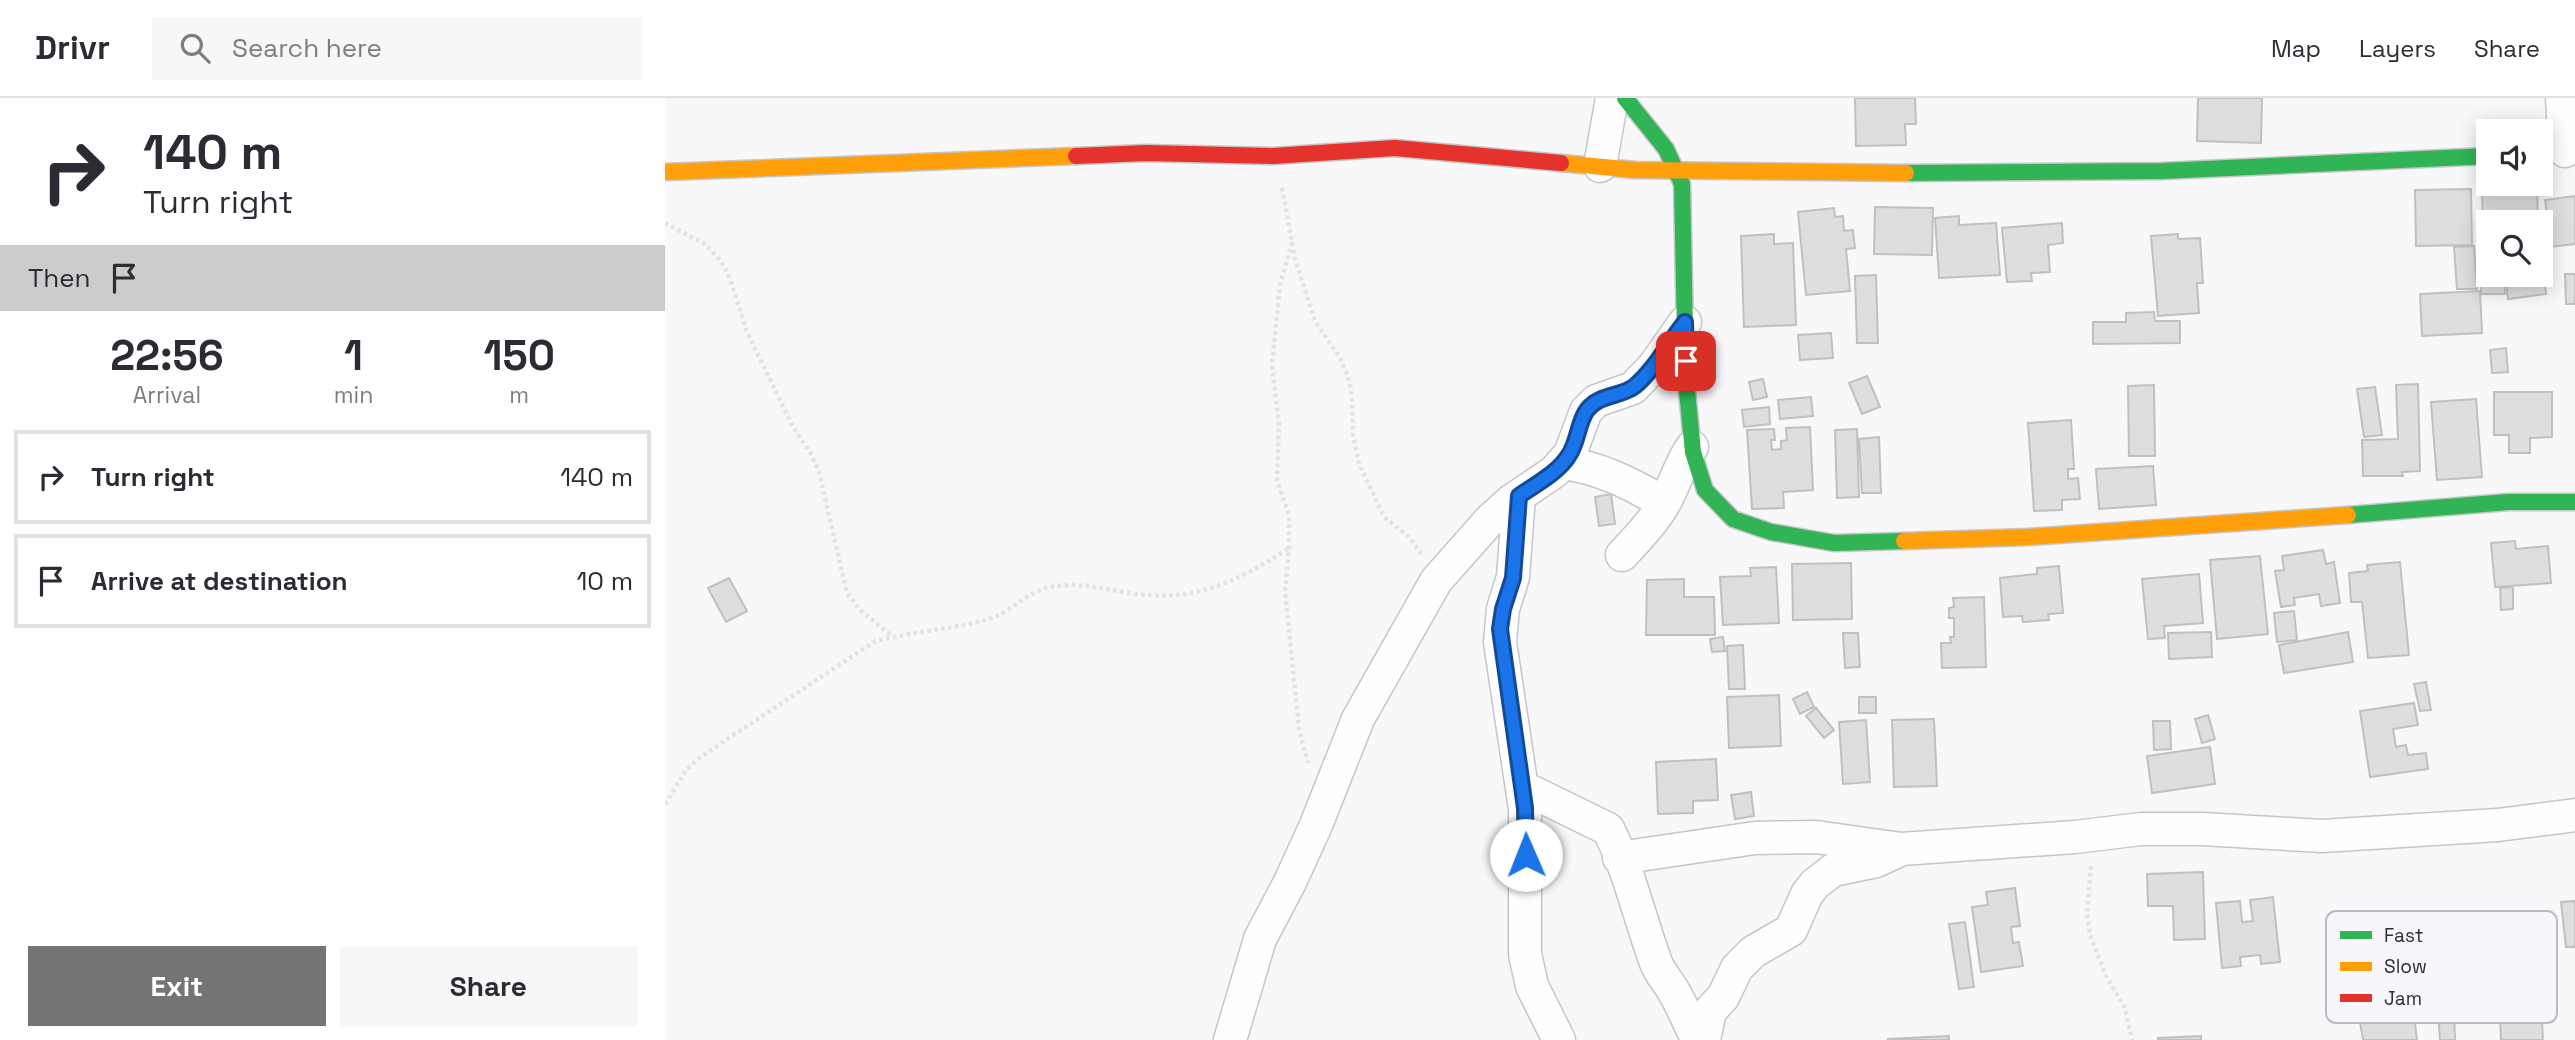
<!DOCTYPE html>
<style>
:root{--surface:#fff;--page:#f7f7f7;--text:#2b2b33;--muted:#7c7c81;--line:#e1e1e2;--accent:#747476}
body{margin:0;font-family:"Space Grotesk",sans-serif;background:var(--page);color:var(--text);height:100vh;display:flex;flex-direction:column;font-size:26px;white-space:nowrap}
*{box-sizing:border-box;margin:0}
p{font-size:23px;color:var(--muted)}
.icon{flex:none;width:38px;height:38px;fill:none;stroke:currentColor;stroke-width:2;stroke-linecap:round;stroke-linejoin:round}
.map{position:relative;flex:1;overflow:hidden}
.sheet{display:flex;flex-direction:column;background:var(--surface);width:665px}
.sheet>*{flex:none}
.guide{background:#fff;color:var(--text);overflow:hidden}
.controls{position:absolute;left:1811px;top:21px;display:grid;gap:14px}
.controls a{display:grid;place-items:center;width:77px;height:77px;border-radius:0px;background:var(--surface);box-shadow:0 4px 18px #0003;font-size:35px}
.pin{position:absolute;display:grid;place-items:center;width:60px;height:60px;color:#fff;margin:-30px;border-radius:14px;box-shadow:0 4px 10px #0006}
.me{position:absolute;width:77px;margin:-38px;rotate:359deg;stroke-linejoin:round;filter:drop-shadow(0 0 5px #0008)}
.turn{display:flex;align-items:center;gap:24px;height:147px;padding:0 28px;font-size:32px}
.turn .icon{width:91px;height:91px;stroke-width:2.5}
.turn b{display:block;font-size:49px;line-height:60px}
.then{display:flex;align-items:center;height:66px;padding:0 28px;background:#0003;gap:14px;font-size:26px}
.eta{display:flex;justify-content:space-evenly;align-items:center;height:119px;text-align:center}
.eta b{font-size:42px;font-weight:700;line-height:49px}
.cta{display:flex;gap:14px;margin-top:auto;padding:14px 28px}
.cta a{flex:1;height:80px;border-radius:0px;background:var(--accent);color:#fff;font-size:28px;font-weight:700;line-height:80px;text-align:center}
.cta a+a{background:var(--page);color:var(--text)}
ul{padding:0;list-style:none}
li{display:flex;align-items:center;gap:21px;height:94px;margin:0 14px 10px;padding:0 14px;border:4px solid var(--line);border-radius:0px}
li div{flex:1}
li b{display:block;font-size:26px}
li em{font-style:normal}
header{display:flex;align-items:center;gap:42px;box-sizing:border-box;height:98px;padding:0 35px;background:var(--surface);border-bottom:2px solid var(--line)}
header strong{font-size:33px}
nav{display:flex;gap:38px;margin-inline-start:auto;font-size:24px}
.search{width:490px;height:63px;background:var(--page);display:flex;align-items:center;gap:18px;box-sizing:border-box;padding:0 24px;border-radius:0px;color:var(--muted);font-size:26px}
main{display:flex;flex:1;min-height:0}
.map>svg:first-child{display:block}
</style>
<header>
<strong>Drivr</strong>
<div class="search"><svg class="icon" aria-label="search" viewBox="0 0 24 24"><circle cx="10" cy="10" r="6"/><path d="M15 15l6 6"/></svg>Search here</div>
<nav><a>Map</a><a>Layers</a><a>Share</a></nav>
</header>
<main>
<section class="sheet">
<div class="guide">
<div class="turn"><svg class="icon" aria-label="right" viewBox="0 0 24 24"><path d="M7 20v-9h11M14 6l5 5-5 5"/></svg><div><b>140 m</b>Turn right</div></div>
<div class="then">Then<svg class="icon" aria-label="arrive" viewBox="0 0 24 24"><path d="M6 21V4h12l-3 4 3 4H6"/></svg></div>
</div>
<div class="eta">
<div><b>22:56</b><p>Arrival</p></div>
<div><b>1</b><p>min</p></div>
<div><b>150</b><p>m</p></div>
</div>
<ul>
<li><svg class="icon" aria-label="right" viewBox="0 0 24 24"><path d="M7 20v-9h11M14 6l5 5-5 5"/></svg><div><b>Turn right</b></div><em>140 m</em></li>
<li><svg class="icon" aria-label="arrive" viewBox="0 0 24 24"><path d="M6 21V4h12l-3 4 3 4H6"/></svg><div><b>Arrive at destination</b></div><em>10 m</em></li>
</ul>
<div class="cta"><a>Exit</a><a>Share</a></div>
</section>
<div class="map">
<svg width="1910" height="942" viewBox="0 0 1910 942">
<rect width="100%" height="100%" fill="#f8f7fa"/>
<path fill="#dfdedf" stroke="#c0bfc1" stroke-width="2" d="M 1190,0 L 1250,0 L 1251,26 L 1240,26 L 1241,47 L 1191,48 Z
M 1533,0 L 1597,0 L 1596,45 L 1532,43 Z
M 1872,89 L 1873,124 L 1824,124 L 1824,134 L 1818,135 L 1817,92 Z
M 1806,91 L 1807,147 L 1751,148 L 1750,92 Z
M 1910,98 L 1910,146 L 1886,149 L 1880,102 Z
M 1210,109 L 1268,110 L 1267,157 L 1209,156 Z
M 1169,110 L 1170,119 L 1178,118 L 1179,133 L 1188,132 L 1190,150 L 1181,151 L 1185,193 L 1141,197 L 1133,114 Z
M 1294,118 L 1294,127 L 1331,125 L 1335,177 L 1274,180 L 1270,120 Z
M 1397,125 L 1398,145 L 1383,147 L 1385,174 L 1366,175 L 1367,183 L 1342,184 L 1337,130 Z
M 1109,136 L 1109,146 L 1128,145 L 1131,227 L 1079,229 L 1076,138 Z
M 1513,136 L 1513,141 L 1535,140 L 1538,185 L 1532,185 L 1534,215 L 1493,218 L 1486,138 Z
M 1815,136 L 1824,136 L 1824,177 L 1839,177 L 1840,196 L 1816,196 Z
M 1809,148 L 1812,191 L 1792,191 L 1789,149 Z
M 1876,157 L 1881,196 L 1843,201 L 1841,180 L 1851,179 L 1851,177 L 1876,177 Z
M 1900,176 L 1910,176 L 1910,206 L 1901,206 Z
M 1211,177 L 1213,245 L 1192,245 L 1190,178 Z
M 1815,193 L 1817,235 L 1757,238 L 1755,196 Z
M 1489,214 L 1490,223 L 1515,223 L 1515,245 L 1428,246 L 1428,224 L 1461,224 L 1461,215 Z
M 1166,235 L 1168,260 L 1135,262 L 1133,237 Z
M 1841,250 L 1843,274 L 1827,275 L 1825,252 Z
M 1202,278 L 1215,309 L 1197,316 L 1184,285 Z
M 1098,281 L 1102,299 L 1088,302 L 1084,284 Z
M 1753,286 L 1755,373 L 1737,374 L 1738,378 L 1698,378 L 1697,342 L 1733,341 L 1731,287 Z
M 1489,287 L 1490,358 L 1464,358 L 1463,288 Z
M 1710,289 L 1717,337 L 1699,339 L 1692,291 Z
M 1829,294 L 1887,294 L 1887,339 L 1865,340 L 1865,355 L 1844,355 L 1844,337 L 1829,337 Z
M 1146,299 L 1148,318 L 1115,321 L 1113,302 Z
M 1811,301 L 1817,379 L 1772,382 L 1766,304 Z
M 1104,309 L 1105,326 L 1079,329 L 1077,312 Z
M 1406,322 L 1409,371 L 1403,371 L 1403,381 L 1413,380 L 1415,401 L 1397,402 L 1397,412 L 1369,413 L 1363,325 Z
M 1145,329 L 1148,392 L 1118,394 L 1119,410 L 1087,411 L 1082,332 L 1109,331 L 1110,342 L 1106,342 L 1107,352 L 1116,351 L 1116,343 L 1122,342 L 1121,330 Z
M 1192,331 L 1194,399 L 1172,400 L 1170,332 Z
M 1214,339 L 1216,395 L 1197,395 L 1194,341 Z
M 1488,368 L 1491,407 L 1434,411 L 1431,371 Z
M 946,396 L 950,426 L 934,428 L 930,399 Z
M 1850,443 L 1851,451 L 1883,448 L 1886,485 L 1830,489 L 1826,445 Z
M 1658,452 L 1661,466 L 1669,464 L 1675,505 L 1656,508 L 1654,496 L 1629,500 L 1630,507 L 1616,509 L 1610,473 L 1619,472 L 1617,458 Z
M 1595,458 L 1603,536 L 1552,541 L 1545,462 Z
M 1735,464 L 1744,557 L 1703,560 L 1697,504 L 1686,504 L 1684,475 L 1703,473 L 1702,467 Z
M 1186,465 L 1187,521 L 1128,522 L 1127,466 Z
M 1394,468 L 1398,515 L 1383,516 L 1384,522 L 1358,524 L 1357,518 L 1338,519 L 1335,480 L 1372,476 L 1372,470 Z
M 1111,469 L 1114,525 L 1058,527 L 1055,479 L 1086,478 L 1085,470 Z
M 1534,476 L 1538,525 L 1499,528 L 1500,540 L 1483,541 L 1477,481 Z
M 64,480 L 82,513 L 61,524 L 43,490 Z
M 1019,481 L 1019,499 L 1049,499 L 1050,537 L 981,537 L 982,482 Z
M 1848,489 L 1848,511 L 1836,512 L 1835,490 Z
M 1319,499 L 1321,569 L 1277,570 L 1276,545 L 1286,545 L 1285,539 L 1289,539 L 1289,520 L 1284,520 L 1284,510 L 1289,509 L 1288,500 Z
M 1629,513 L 1632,542 L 1612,544 L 1609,515 Z
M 1546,534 L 1547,559 L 1504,561 L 1503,535 Z
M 1683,534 L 1688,564 L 1619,575 L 1614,547 Z
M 1178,535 L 1193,535 L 1195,569 L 1180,570 Z
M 1058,539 L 1060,553 L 1047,554 L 1045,541 Z
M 1078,547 L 1080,591 L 1064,591 L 1062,548 Z
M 1761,584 L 1766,612 L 1755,613 L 1749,586 Z
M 1142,594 L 1149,609 L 1135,616 L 1128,601 Z
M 1114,597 L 1116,648 L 1064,650 L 1062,599 Z
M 1194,599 L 1211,599 L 1211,615 L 1194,615 Z
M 1749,605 L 1753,627 L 1728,631 L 1731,649 L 1741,647 L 1743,657 L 1761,655 L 1763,671 L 1705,679 L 1695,613 Z
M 1151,610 L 1169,632 L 1159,640 L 1141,618 Z
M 1543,617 L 1550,641 L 1537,645 L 1530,621 Z
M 1269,621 L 1272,688 L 1229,689 L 1227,622 Z
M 1201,622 L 1205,684 L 1178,686 L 1174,624 Z
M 1488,623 L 1505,623 L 1506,651 L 1489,652 Z
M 1545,649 L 1550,686 L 1487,695 L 1482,658 Z
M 1051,661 L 1053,702 L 1028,703 L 1028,715 L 993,716 L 991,664 Z
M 1086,694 L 1089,718 L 1070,721 L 1066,697 Z
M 1538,774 L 1540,841 L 1509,842 L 1508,808 L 1483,808 L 1482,776 Z
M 1350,790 L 1355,828 L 1346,829 L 1348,845 L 1354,844 L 1358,868 L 1316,874 L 1307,809 L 1323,807 L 1321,794 Z
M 1608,799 L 1615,864 L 1596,866 L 1595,857 L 1575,859 L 1576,868 L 1557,870 L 1551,805 L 1575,803 L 1577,824 L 1588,823 L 1585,802 Z
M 1910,803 L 1910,849 L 1901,849 L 1896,804 Z
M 1300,824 L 1309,889 L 1294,891 L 1284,826 Z
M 1789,912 L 1790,942 L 1775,942 L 1773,913 Z
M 1749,918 L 1752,942 L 1698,942 L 1695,924 Z
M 1877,921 L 1878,942 L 1836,942 L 1835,922 Z
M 1284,938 L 1284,942 L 1222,941 Z
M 1536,938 L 1536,942 L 1493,942 L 1493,940 Z"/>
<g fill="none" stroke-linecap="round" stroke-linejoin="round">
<defs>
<path id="street" d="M 1897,0 L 1900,53
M 935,68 L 947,0
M 897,365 C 934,369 967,386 999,405
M 854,398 L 848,479 L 838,511 L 835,544 L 860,711 L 860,856 L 867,888 L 894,942
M 957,457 C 971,442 986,427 997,409 C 1009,390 1014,367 1027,349
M 857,689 L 943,731 C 963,769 975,821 990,862 C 994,875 1003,883 1009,894 C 1018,909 1024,926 1033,942
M 954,760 L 1090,740 L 1151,739 L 1236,751 L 1410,739 L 1476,731 L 1537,731 L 1657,738 L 1833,727 L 1910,717
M 565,942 L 595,841 L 625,784 L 651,727 L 693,621 L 771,483 L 824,423 L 846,403 L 889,374 L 905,356 L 921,313 L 931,303 L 968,290 L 989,268 L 1020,224
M 1039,942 L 1045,913 L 1058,899 L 1072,870 L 1088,854 L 1126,832 L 1142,796 L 1150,786 L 1168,772 L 1211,763 L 1235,752"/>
<path id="fast" d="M 960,0 L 1001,51 L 1017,86 L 1021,283 L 1028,354 L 1040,392 L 1068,421 L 1106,434 L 1169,445 L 1239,443
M 1241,75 L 1497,73 L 1824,58
M 1683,417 L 1843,404 L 1910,404"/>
<path id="slow" d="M 896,65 L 970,72 L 1241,75
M 0,74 L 411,58
M 1239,443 L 1363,439 L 1683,417"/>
<path id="jam" d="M 411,58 L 481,55 L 608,58 L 730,50 L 896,65"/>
</defs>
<use href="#street" stroke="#c6c6c7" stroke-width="35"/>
<use href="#fast" stroke="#c6c6c7" stroke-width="19"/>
<use href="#slow" stroke="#c6c6c7" stroke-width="19"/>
<use href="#jam" stroke="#c6c6c7" stroke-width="19"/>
<path stroke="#e3e3e3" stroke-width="4.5" stroke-dasharray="3.5 3.5" stroke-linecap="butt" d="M 617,90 L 630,161 L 650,223 L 675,260 L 683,278 L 687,299 L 688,337 L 694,366 L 719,419 L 744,439 L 757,457
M 0,125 L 40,146 L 56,163 L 65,181 L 82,234 L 128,329 L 145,354 L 154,374 L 182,495 L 195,512 L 227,538
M 627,144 L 615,187 L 607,267 L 614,327 L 612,382 L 624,417 L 624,450 L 620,493 L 634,631 L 643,665
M 0,706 L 22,671 L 37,658 L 209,544 C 247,533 286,532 324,521 C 347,514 361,494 385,489 C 415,483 441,492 470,496 C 533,503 572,484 624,450
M 1426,768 L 1422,815 L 1425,837 L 1441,878 L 1460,910 L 1467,942"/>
<use href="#street" stroke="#fefefe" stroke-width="32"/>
<use href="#fast" stroke="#30b455" stroke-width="16"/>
<use href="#slow" stroke="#ff9f0a" stroke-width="16"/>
<use href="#jam" stroke="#e5322d" stroke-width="16"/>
</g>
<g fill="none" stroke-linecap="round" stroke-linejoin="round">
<defs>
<path id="route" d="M 861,757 L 860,710 L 835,531 L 838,511 L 848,480 L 854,398 C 871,386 893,375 904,357 C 913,344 913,324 922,312 C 934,296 956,299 970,288 C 991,270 1003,245 1020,224 L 1021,263"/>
</defs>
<use href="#route" stroke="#114b97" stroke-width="18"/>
<use href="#route" stroke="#1a73e8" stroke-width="12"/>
</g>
<rect x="1661" y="813" width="231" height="112" rx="10" fill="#f8f6fb" stroke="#bbbabe" stroke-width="2"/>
<rect x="1675" y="833" width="32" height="8" fill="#30b455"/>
<rect x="1675" y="864" width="32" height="9" fill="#ff9f0a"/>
<rect x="1675" y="896" width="32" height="8" fill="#e5322d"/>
<g font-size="19" fill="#2d2d2f">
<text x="1719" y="844">Fast</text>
<text x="1719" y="875">Slow</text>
<text x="1719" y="907">Jam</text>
</g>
</svg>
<div class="controls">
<a><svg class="icon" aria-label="sound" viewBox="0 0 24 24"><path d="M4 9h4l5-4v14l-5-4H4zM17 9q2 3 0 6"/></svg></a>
<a><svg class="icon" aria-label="search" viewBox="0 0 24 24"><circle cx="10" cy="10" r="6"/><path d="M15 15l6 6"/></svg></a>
</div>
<div class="pin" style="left:1021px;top:263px;background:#d93025"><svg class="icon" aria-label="arrive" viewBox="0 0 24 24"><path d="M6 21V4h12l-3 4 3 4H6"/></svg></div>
<svg class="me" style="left:861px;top:757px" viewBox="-20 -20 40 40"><circle r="19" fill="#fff"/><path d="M0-13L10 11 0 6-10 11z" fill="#1a73e8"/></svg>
</div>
</main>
